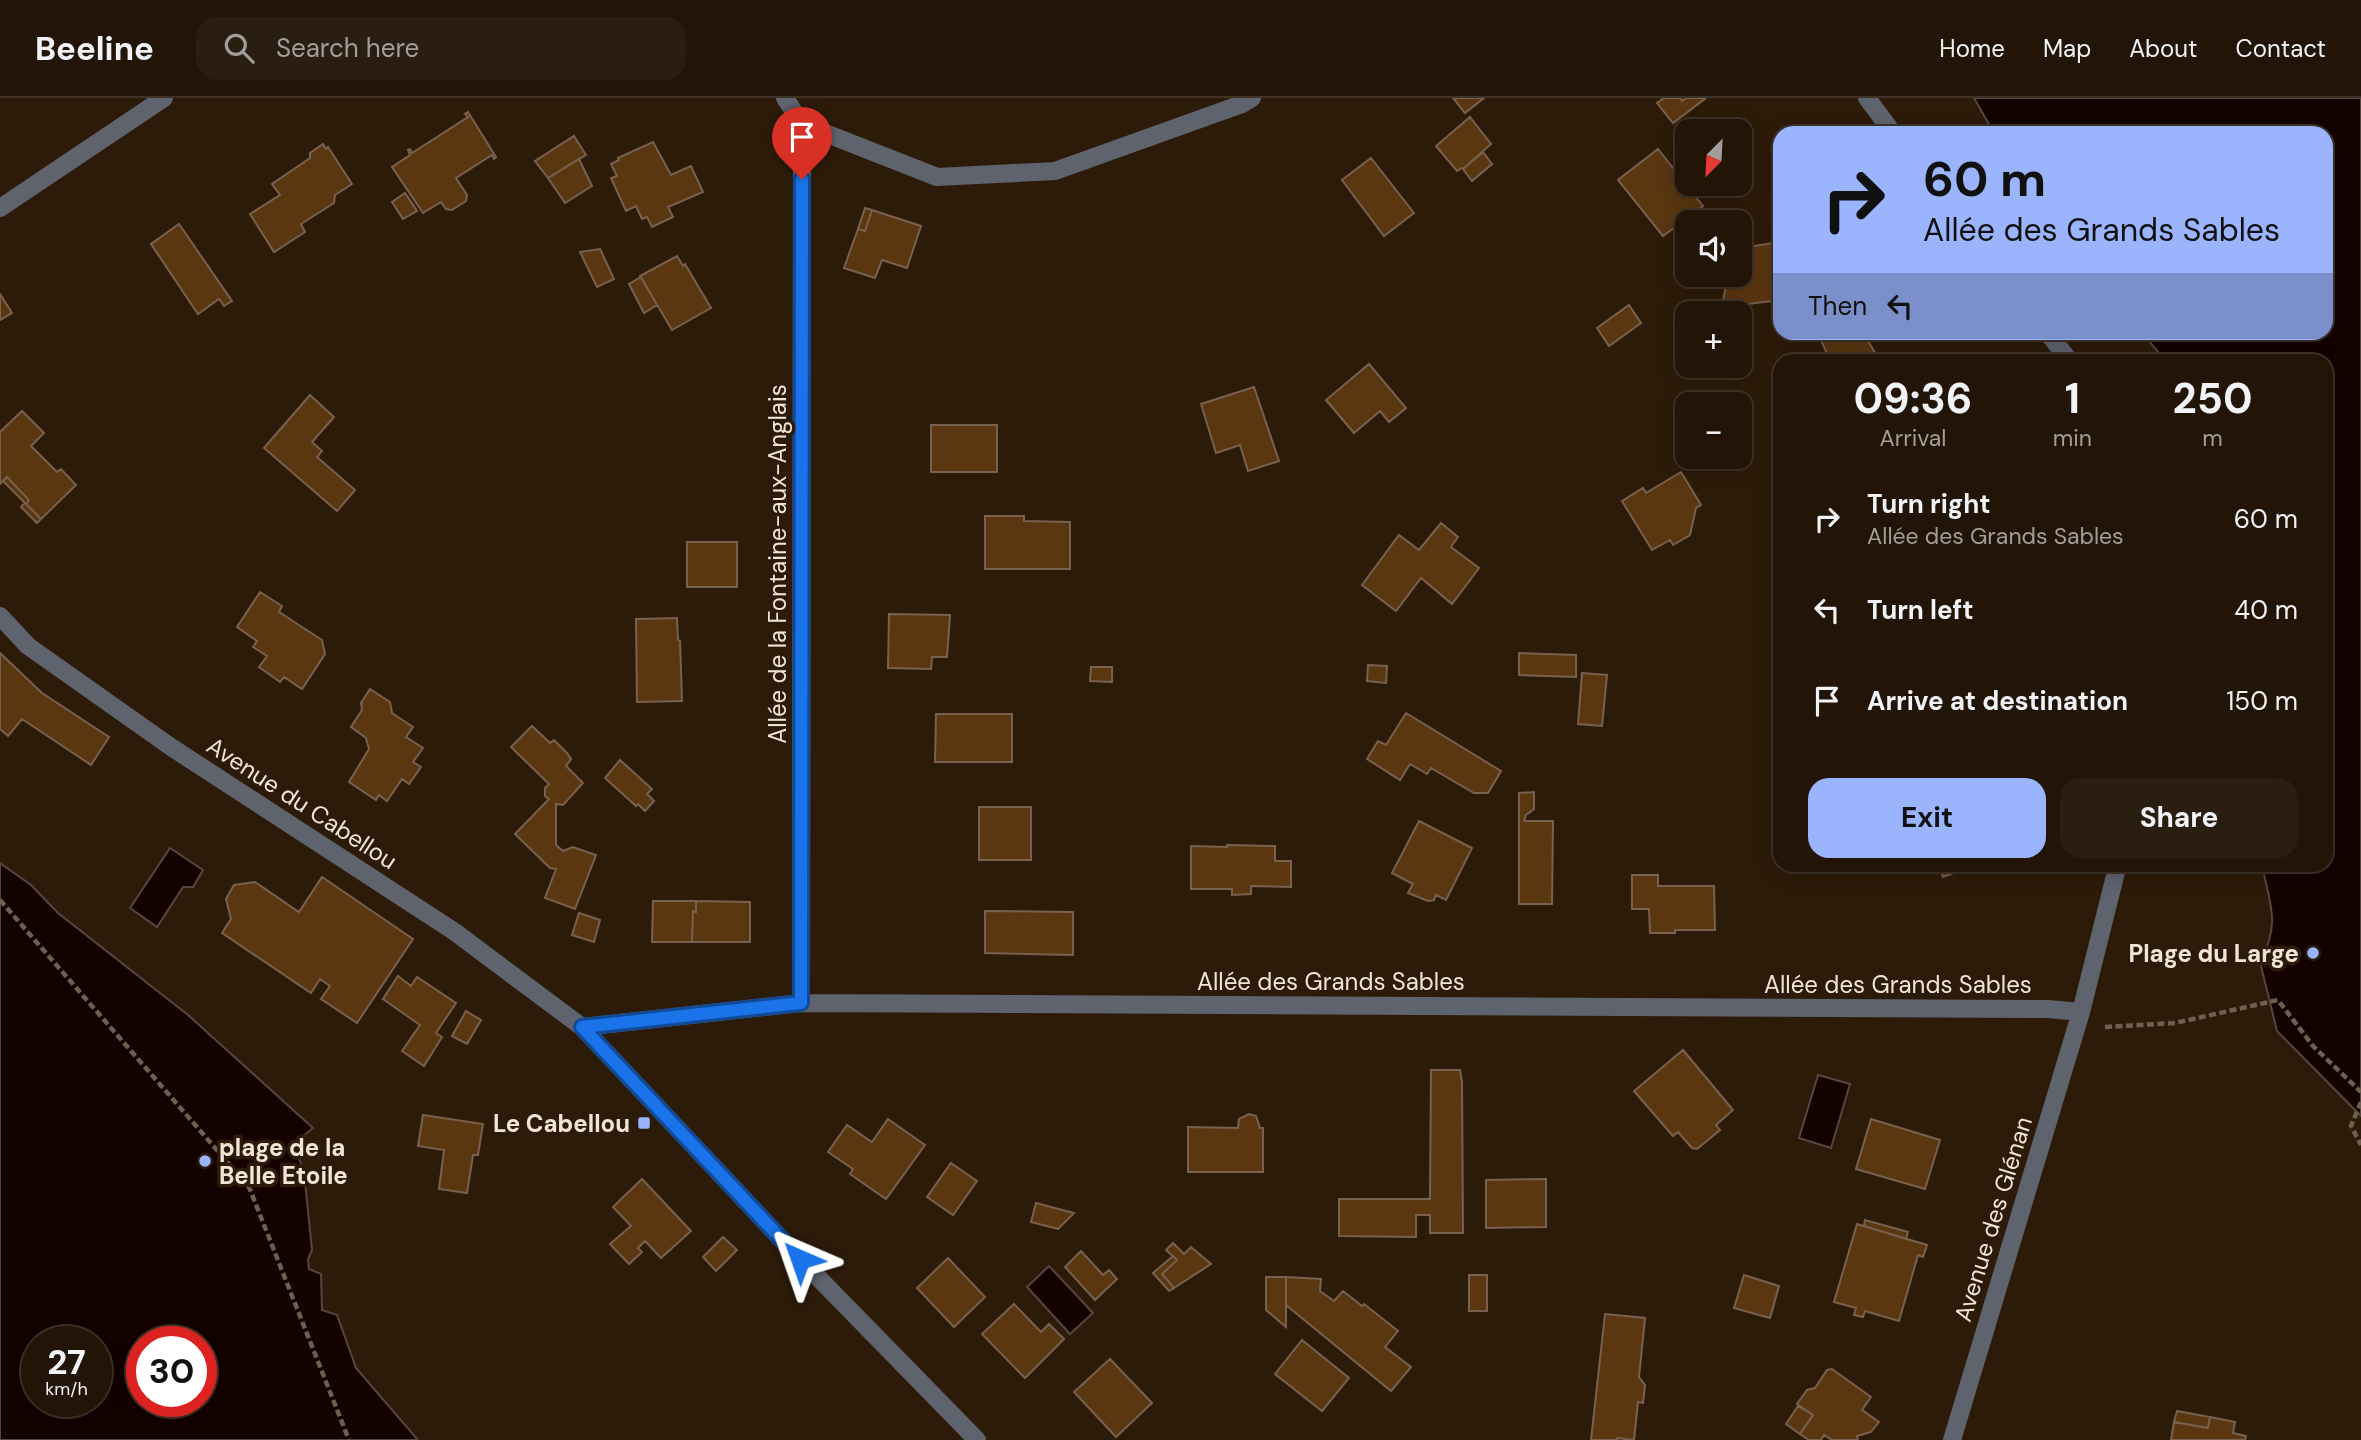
<!DOCTYPE html>
<meta charset="utf-8">
<style>
:root{--surface:#221407;--page:#2a1d11;--text:#f1f3f6;--muted:#a29e9b;--line:#3f3328;--accent:#9ab5fd}
body{margin:0;font-family:"DM Sans",sans-serif;background:var(--page);color:var(--text);height:100vh;display:flex;flex-direction:column;font-size:26px;white-space:nowrap}
*{box-sizing:border-box;margin:0}
p{font-size:23px;color:var(--muted)}
.icon{flex:none;width:38px;height:38px;fill:none;stroke:currentColor;stroke-width:2;stroke-linecap:round;stroke-linejoin:round}
.map{position:relative;flex:1;overflow:hidden}
.side{position:absolute;left:1773px;top:256px;width:560px;height:518px;display:flex;flex-direction:column;background:var(--surface);border-radius:21px;box-shadow:0 4px 18px #0003,0 0 0 2px var(--line)}
.side>*{flex:none}
.guide{position:absolute;left:1773px;top:28px;width:560px;height:214px;border-radius:21px;box-shadow:0 4px 18px #0003,0 0 0 2px var(--line);background:#9ab5fd;color:#111;overflow:hidden}
.needle{width:46px;rotate:204deg}
.fabs{position:absolute;left:1675px;top:21px;display:grid;gap:14px}
.fabs a{display:grid;place-items:center;width:77px;height:77px;border-radius:14px;background:var(--surface);box-shadow:0 4px 18px #0003,0 0 0 2px var(--line);font-size:35px}
.speed{position:absolute;left:21px;top:1228px;display:flex;gap:14px;font-size:35px;font-weight:700;text-align:center}
.speed>*{display:grid;place-content:center;width:91px;height:91px;border-radius:50%;background:var(--surface);box-shadow:0 4px 18px #0003,0 0 0 2px var(--line);line-height:1}
.speed small{font-size:18px;font-weight:400}
.speed .limit{border:10px solid #d22;background:#fff;color:#111}
.pin{position:absolute;display:grid;place-items:center;width:60px;height:60px;color:#fff;margin:-72px -30px;border-radius:50% 50% 50% 0;rotate:-45deg;box-shadow:0 0 7px #0007}
.pin .icon{rotate:45deg}
.me{position:absolute;width:77px;margin:-38px;rotate:317deg;stroke-linejoin:round;filter:drop-shadow(0 0 5px #0008)}
.turn{display:flex;align-items:center;gap:24px;height:147px;padding:0 35px;font-size:32px}
.turn .icon{width:91px;height:91px;stroke-width:2.5}
.turn b{display:block;font-size:49px;line-height:60px}
.then{display:flex;align-items:center;height:66px;padding:0 35px;background:#0003;gap:14px;font-size:26px}
.eta{display:flex;justify-content:space-evenly;align-items:center;height:119px;text-align:center}
.eta b{font-size:42px;font-weight:700;line-height:49px}
.action{display:flex;gap:14px;margin-top:auto;padding:14px 35px}
.action a{flex:1;height:80px;border-radius:21px;background:var(--accent);color:#111;font-size:28px;font-weight:700;line-height:80px;text-align:center}
.action a+a{background:var(--page);color:var(--text)}
ul{padding:0;list-style:none}
li{display:flex;align-items:center;gap:21px;height:91px;padding:0 35px}
li div{flex:1}
li b{display:block;font-size:26px}
li em{font-style:normal}
header{display:flex;align-items:center;gap:42px;box-sizing:border-box;height:98px;padding:0 35px;background:var(--surface);border-bottom:2px solid var(--line)}
header strong{font-size:33px}
nav{display:flex;gap:38px;margin-inline-start:auto;font-size:24px}
.search{width:490px;height:63px;background:var(--page);display:flex;align-items:center;gap:18px;box-sizing:border-box;padding:0 24px;border-radius:21px;color:var(--muted);font-size:26px}
.map>svg:first-child{display:block}
</style>
<header>
<strong>Beeline</strong>
<div class="search"><svg class="icon" aria-label="search" viewBox="0 0 24 24"><circle cx="10" cy="10" r="6"/><path d="M15 15l6 6"/></svg>Search here</div>
<nav><a>Home</a><a>Map</a><a>About</a><a>Contact</a></nav>
</header>
<div class="map">
<svg width="2361" height="1342" viewBox="0 0 2361 1342">
<rect width="100%" height="100%" fill="#2d1b09"/>
<path fill="#140200" stroke="#564641" stroke-width="2" fill-rule="evenodd" d="M 1974,0 L 2361,0 L 2361,1018 L 2277,933 L 2260,864 C 2281,825 2270,807 2262,767 L 2326,766 L 2326,262 L 2165,262 L 2142,235 L 2326,234 L 2326,35 L 1994,35 Z
M 170,750 L 203,772 L 193,789 L 183,789 L 157,829 L 130,810 Z
M 0,765 L 31,787 L 58,815 L 188,917 L 313,1030 L 301,1040 L 296,1052 L 304,1074 L 312,1152 L 308,1161 L 309,1171 L 321,1176 L 322,1212 L 337,1217 L 356,1270 L 418,1342 L 0,1342 ZM 37,1244 L 96,1244 L 96,1304 L 37,1304 ZM 142,1244 L 201,1244 L 201,1304 L 142,1304 Z
M 1818,977 L 1850,986 L 1831,1050 L 1799,1040 Z
M 1049,1168 L 1093,1215 L 1070,1236 L 1027,1189 Z"/>
<path fill="#5a3611" stroke="#78614e" stroke-width="2" d="M 1453,0 L 1484,0 L 1465,15 Z
M 1664,0 L 1680,0 L 1682,3 L 1686,0 L 1706,0 L 1673,25 L 1657,5 Z
M 468,14 L 496,59 L 494,61 L 492,57 L 456,80 L 467,97 L 466,103 L 452,112 L 446,111 L 441,104 L 423,115 L 392,69 L 410,57 L 408,52 L 410,51 L 412,55 L 468,19 L 465,16 Z
M 1470,19 L 1491,46 L 1463,71 L 1462,70 L 1457,73 L 1436,48 Z
M 574,38 L 586,57 L 548,80 L 535,63 Z
M 653,44 L 671,77 L 691,68 L 703,94 L 668,109 L 673,119 L 652,129 L 647,119 L 642,121 L 636,108 L 626,113 L 611,80 L 617,78 L 611,66 L 619,62 L 618,60 Z
M 323,46 L 326,51 L 328,49 L 352,86 L 335,97 L 334,105 L 301,126 L 305,134 L 274,154 L 250,116 L 280,97 L 272,86 L 310,60 L 310,55 Z
M 1658,51 L 1703,108 L 1663,138 L 1618,82 Z
M 1483,54 L 1492,66 L 1472,83 L 1463,71 Z
M 1371,60 L 1414,115 L 1384,138 L 1342,82 Z
M 579,61 L 592,88 L 565,105 L 548,80 Z
M 405,95 L 417,113 L 403,121 L 392,104 Z
M 865,110 L 872,112 L 865,133 L 858,131 Z
M 872,112 L 921,128 L 907,170 L 882,162 L 875,180 L 844,170 L 858,131 L 865,133 Z
M 179,126 L 232,203 L 224,208 L 219,201 L 198,216 L 151,146 Z
M 1780,144 L 1780,202 L 1724,209 L 1723,203 L 1728,177 L 1740,177 L 1740,150 Z
M 600,151 L 614,181 L 597,189 L 580,154 Z
M 677,158 L 683,168 L 685,166 L 711,210 L 672,232 L 640,178 Z
M 641,179 L 657,207 L 644,215 L 629,186 Z
M 0,196 L 12,215 L 0,222 Z
M 1629,207 L 1641,225 L 1609,248 L 1597,230 Z
M 1817,234 L 1863,234 L 1879,262 L 1830,262 Z
M 1369,266 L 1406,310 L 1389,324 L 1380,313 L 1354,335 L 1326,302 Z
M 1254,289 L 1279,363 L 1248,373 L 1240,347 L 1216,355 L 1201,306 Z
M 310,297 L 334,319 L 312,344 L 322,353 L 317,359 L 355,392 L 337,413 L 264,350 Z
M 22,313 L 44,335 L 31,348 L 57,374 L 61,371 L 76,387 L 41,421 L 26,406 L 29,402 L 7,379 L 0,386 L 0,334 Z
M 931,327 L 997,327 L 997,374 L 931,374 Z
M 1681,374 L 1701,407 L 1696,410 L 1690,437 L 1673,447 L 1670,442 L 1652,452 L 1622,403 L 1643,390 L 1646,395 Z
M 7,379 L 29,402 L 26,406 L 41,421 L 37,425 L 21,409 L 25,405 L 3,383 Z
M 985,418 L 1024,418 L 1024,423 L 1070,424 L 1070,471 L 985,471 Z
M 1441,425 L 1458,439 L 1451,449 L 1479,470 L 1452,506 L 1421,480 L 1396,513 L 1362,487 L 1399,437 L 1419,452 Z
M 687,444 L 737,444 L 737,489 L 687,489 Z
M 260,494 L 282,508 L 279,514 L 322,542 L 325,556 L 302,591 L 284,579 L 280,584 L 259,569 L 267,558 L 253,549 L 257,543 L 237,529 Z
M 889,516 L 950,517 L 947,559 L 932,559 L 931,571 L 888,570 Z
M 677,520 L 678,542 L 680,543 L 682,603 L 637,604 L 636,521 Z
M 0,555 L 42,595 L 109,639 L 91,667 L 22,621 L 8,638 L 0,631 Z
M 1519,555 L 1576,557 L 1576,579 L 1519,577 Z
M 1368,567 L 1387,568 L 1386,585 L 1367,583 Z
M 1091,569 L 1112,569 L 1112,584 L 1090,583 Z
M 1582,575 L 1607,577 L 1602,628 L 1578,626 Z
M 370,591 L 390,604 L 392,615 L 413,629 L 406,639 L 423,650 L 413,664 L 421,669 L 409,686 L 402,681 L 387,703 L 379,697 L 376,702 L 349,684 L 369,651 L 366,640 L 351,629 L 362,612 L 361,605 Z
M 1406,615 L 1501,673 L 1488,695 L 1474,695 L 1431,670 L 1427,676 L 1410,666 L 1400,682 L 1367,661 L 1378,643 L 1386,647 Z
M 936,616 L 1012,616 L 1012,664 L 935,664 Z
M 532,628 L 550,645 L 554,642 L 567,655 L 571,661 L 566,668 L 583,685 L 563,707 L 556,706 L 556,747 L 563,753 L 573,749 L 596,757 L 575,811 L 545,800 L 556,771 L 550,770 L 515,736 L 549,701 L 545,698 L 545,690 L 549,686 L 511,649 Z
M 620,662 L 652,691 L 647,696 L 654,703 L 645,713 L 638,706 L 636,708 L 605,680 Z
M 1534,694 L 1534,711 L 1526,717 L 1524,723 L 1553,723 L 1552,806 L 1519,806 L 1519,695 Z
M 979,709 L 1031,709 L 1031,762 L 979,762 Z
M 1419,723 L 1472,750 L 1446,802 L 1436,797 L 1434,802 L 1428,803 L 1408,795 L 1413,786 L 1392,775 Z
M 1227,747 L 1275,748 L 1275,763 L 1291,763 L 1291,789 L 1251,788 L 1251,796 L 1232,797 L 1232,791 L 1191,791 L 1191,748 L 1227,749 Z
M 1939,766 L 1978,766 L 1943,779 Z
M 1632,777 L 1658,777 L 1658,788 L 1714,788 L 1715,832 L 1675,832 L 1675,835 L 1650,835 L 1649,811 L 1632,811 Z
M 322,779 L 413,841 L 357,925 L 321,901 L 330,888 L 320,881 L 311,895 L 222,835 L 231,821 L 226,801 L 234,787 L 255,784 L 299,814 Z
M 653,803 L 696,803 L 696,814 L 693,813 L 692,844 L 652,844 Z
M 696,803 L 750,804 L 750,844 L 692,844 L 693,813 L 696,814 Z
M 985,813 L 1073,814 L 1073,857 L 985,855 Z
M 579,815 L 600,822 L 594,844 L 572,837 Z
M 398,878 L 411,888 L 417,879 L 456,905 L 436,935 L 442,939 L 424,968 L 402,953 L 420,927 L 383,901 Z
M 466,913 L 481,922 L 467,946 L 452,938 Z
M 1683,952 L 1733,1012 L 1716,1027 L 1720,1032 L 1697,1051 L 1692,1050 L 1678,1034 L 1673,1038 L 1634,993 Z
M 1431,972 L 1460,972 L 1462,984 L 1463,1135 L 1430,1135 L 1430,1117 L 1416,1117 L 1416,1139 L 1339,1138 L 1339,1101 L 1430,1101 Z
M 1249,1016 L 1256,1018 L 1260,1030 L 1263,1030 L 1263,1074 L 1188,1074 L 1188,1029 L 1238,1030 L 1239,1021 Z
M 423,1017 L 483,1026 L 478,1057 L 473,1057 L 467,1095 L 439,1091 L 444,1052 L 418,1048 Z
M 888,1021 L 925,1047 L 886,1101 L 850,1076 L 853,1071 L 828,1054 L 847,1027 L 872,1044 Z
M 1871,1021 L 1940,1042 L 1925,1091 L 1856,1071 Z
M 951,1065 L 977,1083 L 953,1117 L 927,1099 Z
M 642,1081 L 691,1133 L 661,1160 L 645,1143 L 638,1150 L 642,1154 L 629,1166 L 610,1146 L 631,1128 L 613,1109 Z
M 1546,1081 L 1546,1129 L 1486,1130 L 1486,1082 Z
M 1036,1105 L 1074,1115 L 1058,1131 L 1031,1124 Z
M 1865,1122 L 1908,1134 L 1906,1141 L 1864,1128 Z
M 1857,1126 L 1927,1147 L 1923,1159 L 1918,1157 L 1899,1223 L 1865,1213 L 1863,1219 L 1854,1217 L 1856,1210 L 1834,1204 Z
M 723,1139 L 737,1152 L 716,1173 L 703,1159 Z
M 1173,1145 L 1184,1156 L 1191,1149 L 1211,1166 L 1174,1190 L 1162,1176 L 1177,1162 L 1166,1152 Z
M 1081,1153 L 1103,1177 L 1109,1172 L 1117,1181 L 1095,1202 L 1065,1169 Z
M 1173,1158 L 1177,1162 L 1162,1176 L 1174,1190 L 1169,1193 L 1153,1175 Z
M 948,1160 L 985,1199 L 954,1229 L 917,1190 Z
M 1469,1177 L 1487,1177 L 1487,1213 L 1469,1213 Z
M 1744,1177 L 1779,1188 L 1770,1220 L 1734,1210 Z
M 1266,1179 L 1286,1179 L 1286,1229 L 1266,1212 Z
M 1286,1179 L 1321,1181 L 1320,1193 L 1334,1203 L 1343,1193 L 1362,1208 L 1364,1206 L 1398,1233 L 1385,1249 L 1411,1269 L 1391,1293 L 1286,1207 Z
M 1014,1206 L 1041,1234 L 1049,1226 L 1064,1241 L 1025,1280 L 982,1236 Z
M 1605,1216 L 1645,1220 L 1639,1279 L 1645,1287 L 1643,1305 L 1638,1304 L 1634,1342 L 1617,1340 L 1617,1342 L 1591,1342 Z
M 1302,1242 L 1349,1280 L 1322,1313 L 1275,1276 Z
M 1110,1261 L 1152,1305 L 1116,1339 L 1074,1294 Z
M 1832,1271 L 1871,1299 L 1862,1312 L 1879,1324 L 1871,1334 L 1857,1338 L 1858,1342 L 1832,1342 L 1824,1337 L 1821,1342 L 1809,1342 L 1800,1336 L 1813,1317 L 1797,1306 L 1807,1292 L 1815,1290 L 1827,1272 Z
M 1798,1308 L 1813,1317 L 1800,1336 L 1786,1326 Z
M 2177,1313 L 2210,1319 L 2208,1330 L 2174,1324 Z
M 2210,1319 L 2235,1324 L 2233,1335 L 2246,1338 L 2245,1342 L 2171,1342 L 2174,1324 L 2208,1330 Z"/>
<g fill="none" stroke-linecap="round" stroke-linejoin="round">
<path stroke="#6f5f4f" stroke-width="4.5" stroke-dasharray="7 3.5" stroke-linecap="butt" d="M 0,802 L 249,1089 L 349,1342
M 2105,929 L 2175,925 L 2278,902 L 2313,948 L 2361,994
M 2361,1004 L 2351,1028 L 2361,1047"/>
<path stroke="#5f636e" stroke-width="18" d="M 785,0 L 802,26 L 937,79 L 1055,73 L 1242,6 L 1252,0
M 1867,0 L 1893,35
M 0,110 L 164,0
M 2047,234 L 2069,262
M 0,518 L 28,548 L 171,649 L 455,834 L 582,929 L 800,1161 L 977,1342
M 801,905 L 802,26
M 582,929 L 801,905 L 2048,911 L 2081,914
M 1952,1342 L 2081,914 L 2118,766"/>
</g>
<g fill="none" stroke-linecap="round" stroke-linejoin="round">
<defs>
<path id="route" d="M 800,1161 L 582,929 L 801,905 L 802,81"/>
</defs>
<use href="#route" stroke="#114b97" stroke-width="18"/>
<use href="#route" stroke="#1a73e8" stroke-width="12"/>
</g>
<g fill="#9ab5fd" stroke="#2d1b09" stroke-width="2.5">
<circle cx="2313" cy="855" r="7"/>
<rect x="637" y="1018" width="14" height="14" rx="3.5"/>
<circle cx="205" cy="1063" r="7"/>
</g>
<g text-anchor="middle" dominant-baseline="central" stroke-width="7" stroke-linejoin="round" paint-order="stroke">
<g font-size="24" fill="#f1e4d9" stroke="#2d1b09">
<text transform="translate(777 466) rotate(-90)">Allée de la Fontaine-aux-Anglais</text>
<text transform="translate(302 705) rotate(33)">Avenue du Cabellou</text>
<text x="1331" y="883">Allée des Grands Sables</text>
<text x="1898" y="886">Allée des Grands Sables</text>
<text transform="translate(1993 1121) rotate(-73)">Avenue des Glénan</text>
</g>
<g font-size="24" font-weight="bold" fill="#f1e4d9" stroke="#2d1b09" text-anchor="end">
<text x="2299" y="855">Plage du Large</text>
<text x="630" y="1025">Le Cabellou</text>
<text x="219" y="1049" text-anchor="start">plage de la<tspan x="219" dy="28">Belle Etoile</tspan></text>
</g>
</g>
</svg>
<div class="fabs">
<a><svg class="needle" viewBox="-14 -14 28 28"><path d="M0-13l5 13h-10z" fill="#e53935"/><path d="M0 13l5-13h-10z" fill="#a29e9b"/></svg></a>
<a><svg class="icon" aria-label="sound" viewBox="0 0 24 24"><path d="M4 9h4l5-4v14l-5-4H4zM17 9q2 3 0 6"/></svg></a>
<a>+</a>
<a>−</a>
</div>
<div class="speed"><div>27<small>km/h</small></div><div class="limit">30</div></div>
<div class="pin" style="left:802px;top:81px;background:#d93025"><svg class="icon" aria-label="arrive" viewBox="0 0 24 24"><path d="M6 21V4h12l-3 4 3 4H6"/></svg></div>
<svg class="me" style="left:800px;top:1161px" viewBox="-20 -20 40 40"><path d="M0-17L14 15 0 8-14 15z" fill="#1a73e8" stroke="#fff" stroke-width="4"/></svg>
<div class="guide">
<div class="turn"><svg class="icon" aria-label="right" viewBox="0 0 24 24"><path d="M7 20v-9h11M14 6l5 5-5 5"/></svg><div><b>60 m</b>Allée des Grands Sables</div></div>
<div class="then">Then<svg class="icon" aria-label="left" viewBox="0 0 24 24"><path d="M17 20v-9H6M10 6l-5 5 5 5"/></svg></div>
</div>
<section class="side">
<div class="eta">
<div><b>09:36</b><p>Arrival</p></div>
<div><b>1</b><p>min</p></div>
<div><b>250</b><p>m</p></div>
</div>
<ul>
<li><svg class="icon" aria-label="right" viewBox="0 0 24 24"><path d="M7 20v-9h11M14 6l5 5-5 5"/></svg><div><b>Turn right</b><p>Allée des Grands Sables</p></div><em>60 m</em></li>
<li><svg class="icon" aria-label="left" viewBox="0 0 24 24"><path d="M17 20v-9H6M10 6l-5 5 5 5"/></svg><div><b>Turn left</b></div><em>40 m</em></li>
<li><svg class="icon" aria-label="arrive" viewBox="0 0 24 24"><path d="M6 21V4h12l-3 4 3 4H6"/></svg><div><b>Arrive at destination</b></div><em>150 m</em></li>
</ul>
<div class="action"><a>Exit</a><a>Share</a></div>
</section>
</div>
